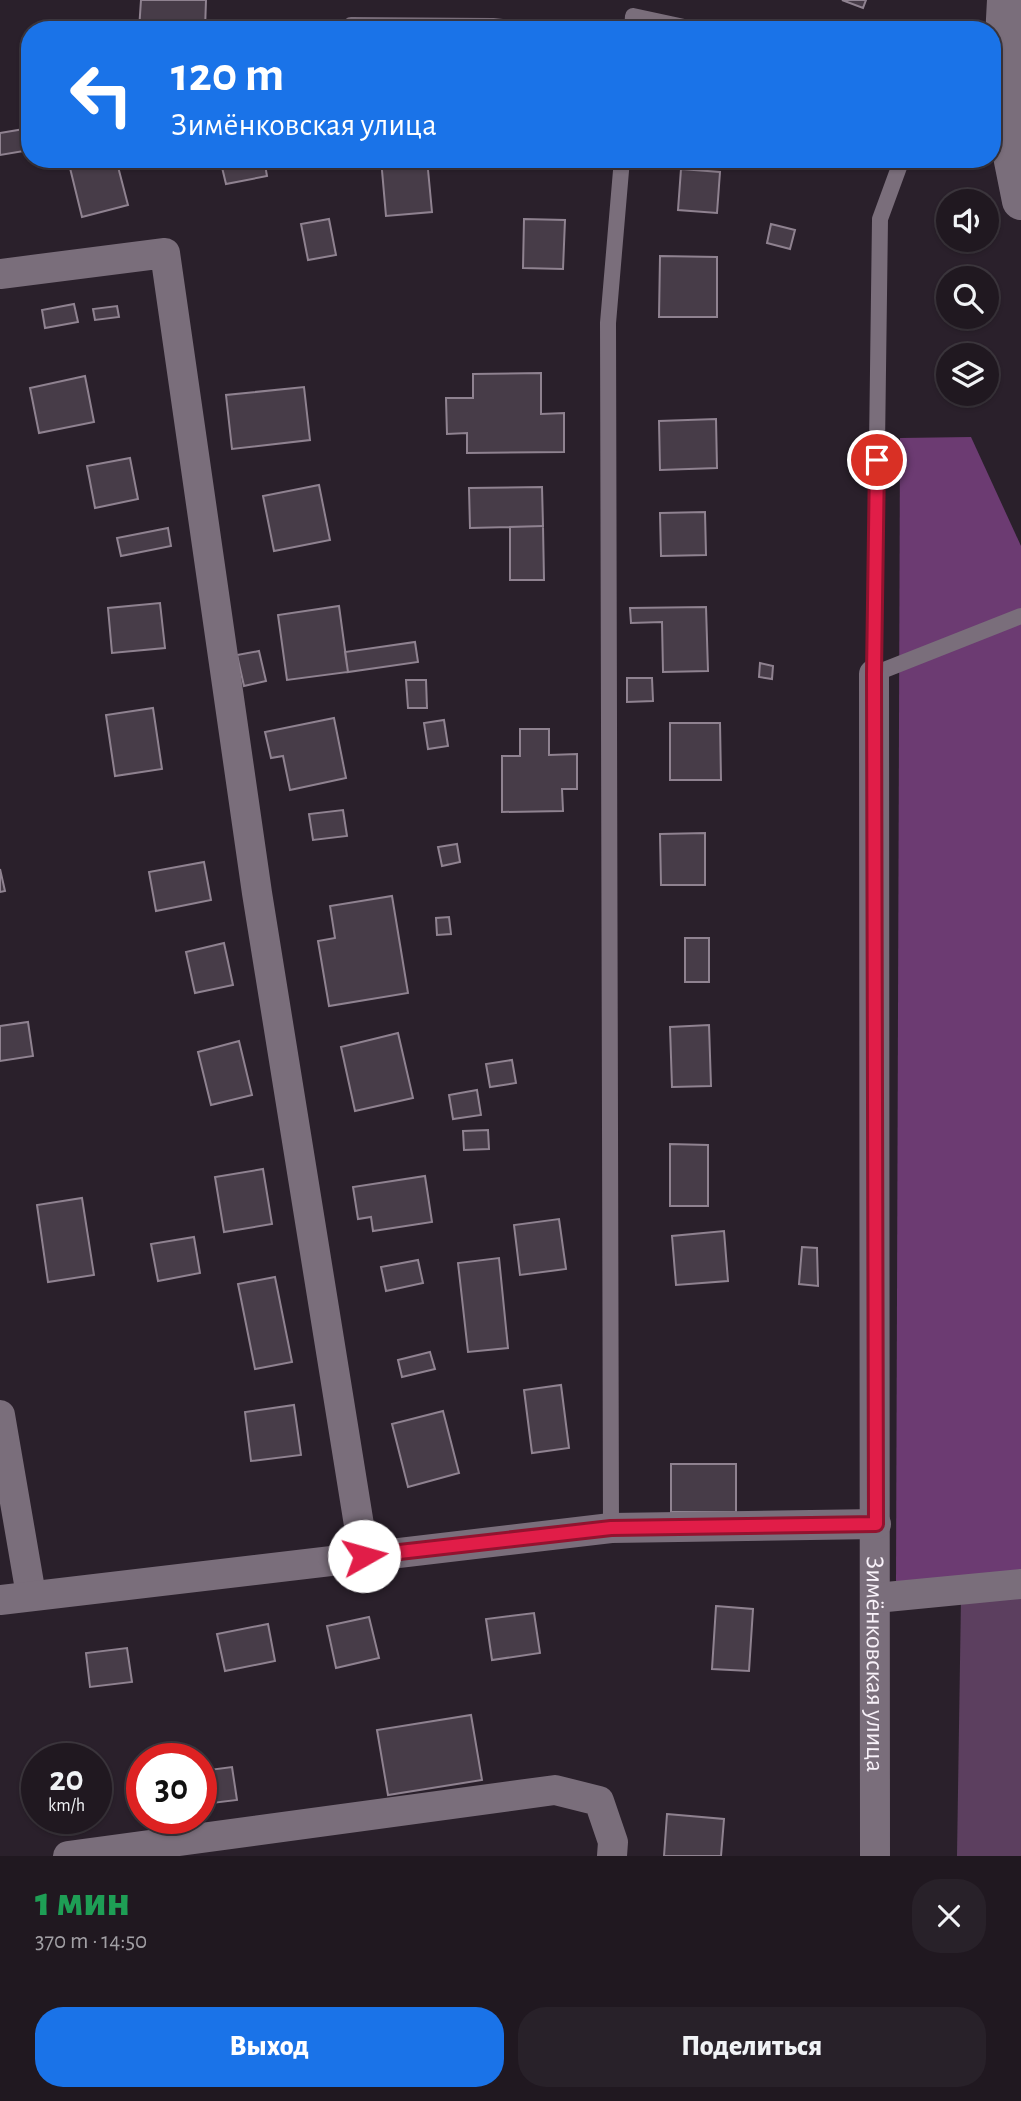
<!DOCTYPE html>
<html lang="ru">
<meta charset="utf-8">
<style>
:root{--surface:#201820;--page:#282129;--text:#f1f3f6;--muted:#a2a0a5;--line:#3d373e;--accent:#1a73e8}
body{margin:0;font-family:"Alegreya Sans",sans-serif;background:var(--page);color:var(--text);height:100vh;display:flex;flex-direction:column;font-size:26px;white-space:nowrap}
*{box-sizing:border-box;margin:0}
p{font-size:23px;color:var(--muted)}
.icon{flex:none;width:38px;height:38px;fill:none;stroke:currentColor;stroke-width:2;stroke-linecap:round;stroke-linejoin:round}
.map{position:relative;height:1856px;overflow:hidden}
.details{display:flex;flex-direction:column;background:var(--surface);flex:1}
.details>*{flex:none}
.guide{position:absolute;left:21px;top:21px;width:980px;height:147px;border-radius:28px;box-shadow:0 2px 5px #0004,0 0 0 2px var(--line);background:#1a73e8;color:#fff;overflow:hidden}
.buttons{position:absolute;left:936px;top:189px;display:grid;gap:14px}
.buttons a{display:grid;place-items:center;width:63px;height:63px;border-radius:50%;background:var(--surface);box-shadow:0 2px 5px #0004,0 0 0 2px var(--line);font-size:35px}
.speed{position:absolute;left:21px;top:1743px;display:flex;gap:14px;font-size:35px;font-weight:700;text-align:center}
.speed>*{display:grid;place-content:center;width:91px;height:91px;border-radius:50%;background:var(--surface);box-shadow:0 2px 5px #0004,0 0 0 2px var(--line);line-height:1}
.speed small{font-size:18px;font-weight:400}
.speed .limit{border:10px solid #d22;background:#fff;color:#111}
.pin{position:absolute;display:grid;place-items:center;width:60px;height:60px;color:#fff;margin:-30px;border:4px solid #fff;border-radius:50%;box-shadow:0 2px 7px #0007}
.me{position:absolute;width:77px;margin:-38px;rotate:83deg;stroke-linejoin:round;filter:drop-shadow(0 0 5px #0008)}
.turn{display:flex;align-items:center;gap:24px;height:147px;padding:0 35px;font-size:32px}
.turn .icon{width:91px;height:91px;stroke-width:2.5}
.turn b{display:block;font-size:49px;line-height:60px}
.round{display:grid;place-items:center;flex:none;width:74px;height:74px;border-radius:28px;background:var(--page)}
.summary{display:flex;align-items:center;justify-content:space-between;height:119px;padding:0 35px}
h1{font-size:42px;font-weight:800;line-height:52px;color:#1e9e55}
.action{display:flex;gap:14px;margin-top:auto;padding:14px 35px}
.action a{flex:1;height:80px;border-radius:28px;background:var(--accent);color:#fff;font-size:28px;font-weight:800;line-height:80px;text-align:center}
.action a+a{background:var(--page);color:var(--text)}
.map>svg:first-child{display:block}
</style>
<div class="map">
<svg width="1021" height="1856" viewBox="0 0 1021 1856">
<rect width="100%" height="100%" fill="#2a202b"/>
<path fill="#5c3f5f" d="M 1021,1574 L 1021,1856 L 957,1856 L 961,1598 Z"/>
<path fill="#6c3b72" d="M 971,437 L 1021,546 L 1021,1582 L 896,1585 L 900,438 Z"/>
<path fill="#473c48" stroke="#8f8290" stroke-width="2" d="M 141,0 L 206,0 L 205,30 L 139,30 Z
M 842,0 L 866,0 L 863,8 Z
M 30,128 L 30,150 L 0,155 L 0,133 Z
M 103,159 L 116,159 L 128,205 L 82,217 L 70,168 Z
M 220,159 L 264,159 L 267,176 L 226,184 Z
M 381,159 L 427,159 L 432,212 L 386,216 Z
M 681,169 L 720,172 L 717,213 L 678,210 Z
M 329,219 L 336,255 L 308,260 L 301,224 Z
M 524,219 L 565,220 L 563,269 L 523,268 Z
M 771,224 L 795,230 L 790,249 L 767,243 Z
M 660,256 L 717,257 L 717,317 L 659,317 Z
M 74,304 L 78,322 L 45,328 L 42,310 Z
M 117,306 L 119,317 L 95,320 L 93,309 Z
M 541,373 L 541,414 L 564,413 L 564,452 L 467,453 L 467,433 L 447,434 L 446,398 L 473,398 L 473,374 Z
M 85,376 L 94,422 L 39,433 L 30,388 Z
M 304,387 L 310,440 L 232,449 L 226,395 Z
M 716,419 L 717,468 L 660,470 L 659,421 Z
M 130,458 L 138,499 L 95,508 L 87,466 Z
M 319,485 L 330,540 L 274,551 L 263,496 Z
M 542,487 L 543,526 L 470,528 L 469,488 Z
M 705,512 L 706,555 L 661,556 L 660,513 Z
M 543,526 L 544,580 L 510,580 L 510,527 Z
M 168,528 L 171,546 L 121,556 L 117,538 Z
M 160,603 L 165,648 L 112,653 L 108,608 Z
M 339,606 L 348,672 L 287,680 L 278,615 Z
M 706,607 L 708,671 L 663,672 L 662,622 L 631,623 L 630,608 Z
M 415,642 L 418,662 L 348,672 L 345,652 Z
M 259,651 L 266,681 L 244,686 L 237,655 Z
M 760,663 L 773,666 L 772,679 L 759,677 Z
M 627,678 L 652,678 L 653,701 L 627,702 Z
M 406,680 L 426,680 L 427,708 L 408,708 Z
M 153,708 L 162,769 L 115,776 L 106,715 Z
M 334,718 L 346,778 L 290,790 L 283,756 L 271,758 L 265,732 Z
M 444,720 L 448,746 L 428,749 L 424,723 Z
M 670,723 L 720,723 L 721,780 L 670,780 Z
M 520,729 L 549,729 L 549,755 L 577,754 L 577,789 L 562,789 L 563,811 L 502,812 L 502,756 L 520,756 Z
M 343,810 L 347,836 L 313,840 L 309,814 Z
M 705,833 L 705,885 L 661,885 L 660,834 Z
M 457,844 L 460,862 L 442,866 L 438,847 Z
M 204,862 L 211,900 L 156,911 L 149,872 Z
M 0,869 L 5,891 L 0,892 Z
M 392,896 L 408,993 L 329,1006 L 318,941 L 335,938 L 330,906 Z
M 449,917 L 451,934 L 437,935 L 436,918 Z
M 685,938 L 709,938 L 709,982 L 685,982 Z
M 224,943 L 233,985 L 195,993 L 186,952 Z
M 28,1022 L 33,1056 L 0,1061 L 0,1026 Z
M 709,1025 L 711,1086 L 672,1087 L 670,1027 Z
M 398,1033 L 413,1098 L 355,1111 L 341,1047 Z
M 239,1041 L 252,1095 L 211,1105 L 198,1052 Z
M 512,1060 L 516,1083 L 490,1087 L 486,1064 Z
M 477,1090 L 481,1115 L 453,1119 L 449,1095 Z
M 488,1130 L 489,1149 L 464,1150 L 463,1131 Z
M 670,1144 L 708,1145 L 708,1206 L 670,1206 Z
M 263,1169 L 272,1224 L 224,1232 L 215,1177 Z
M 425,1176 L 432,1222 L 373,1231 L 371,1217 L 358,1219 L 353,1187 Z
M 82,1198 L 94,1275 L 48,1282 L 37,1205 Z
M 559,1219 L 566,1269 L 520,1275 L 514,1225 Z
M 724,1231 L 728,1281 L 676,1285 L 672,1236 Z
M 194,1237 L 200,1273 L 158,1281 L 151,1244 Z
M 802,1247 L 817,1248 L 818,1286 L 799,1284 Z
M 499,1258 L 508,1348 L 468,1352 L 458,1263 Z
M 418,1260 L 423,1283 L 386,1291 L 381,1267 Z
M 275,1277 L 292,1362 L 255,1369 L 238,1284 Z
M 430,1352 L 435,1369 L 402,1377 L 398,1360 Z
M 561,1385 L 569,1448 L 532,1453 L 524,1390 Z
M 294,1405 L 301,1455 L 251,1461 L 245,1412 Z
M 443,1411 L 459,1473 L 408,1487 L 392,1424 Z
M 671,1464 L 736,1464 L 736,1512 L 671,1512 Z
M 716,1606 L 753,1609 L 749,1671 L 712,1669 Z
M 534,1613 L 540,1653 L 492,1660 L 486,1619 Z
M 369,1617 L 379,1658 L 336,1668 L 327,1626 Z
M 268,1624 L 275,1661 L 225,1671 L 217,1634 Z
M 127,1648 L 132,1682 L 90,1687 L 86,1653 Z
M 471,1715 L 482,1780 L 388,1795 L 377,1730 Z
M 232,1767 L 237,1800 L 204,1804 L 201,1771 Z
M 96,1785 L 101,1813 L 96,1814 Z
M 667,1814 L 724,1819 L 721,1856 L 664,1856 Z"/>
<g fill="none" stroke-linecap="round" stroke-linejoin="round">
<path stroke="#7a6e7b" stroke-width="16" d="M 351,25 L 493,26 L 533,30
M 632,30 L 633,16 L 698,30
M 902,159 L 880,219 L 874,674 L 1021,616
M 611,1528 L 608,323 L 622,159"/>
<g stroke="#7a6e7b" stroke-width="30">
<path d="M 0,274 L 165,253 L 257,893 L 364,1556"/>
<path id="s1" d="M 874,674 L 875,1856"/>
<path d="M 0,1415 L 31,1595"/>
<path d="M 876,1598 L 1021,1584"/>
<path d="M 0,1600 L 611,1528 L 876,1524"/>
<path d="M 68,1856 L 555,1790 L 599,1801 L 613,1842 L 612,1856"/>
</g>
<path stroke="#7a6e7b" stroke-width="38" d="M 1006,0 L 1002,76 L 1006,126 L 1021,201"/>
</g>
<g fill="none" stroke-linecap="round" stroke-linejoin="round">
<defs>
<path id="route" d="M 364,1556 L 611,1528 L 876,1524 L 874,674 L 877,460"/>
</defs>
<use href="#route" stroke="#92132f" stroke-width="18"/>
<use href="#route" stroke="#e11d48" stroke-width="12"/>
</g>
<g text-anchor="middle" dominant-baseline="central" stroke-width="7" stroke-linejoin="round" paint-order="stroke">
<g font-size="26" fill="#f8f1f9" stroke="#201721">
<text stroke="none"><textPath href="#s1" startOffset="990">Зимёнковская улица</textPath></text>
</g>
</g>
</svg>
<div class="buttons">
<a><svg class="icon" aria-label="sound" viewBox="0 0 24 24"><path d="M4 9h4l5-4v14l-5-4H4zM17 9q2 3 0 6"/></svg></a>
<a><svg class="icon" aria-label="search" viewBox="0 0 24 24"><circle cx="10" cy="10" r="6"/><path d="M15 15l6 6"/></svg></a>
<a><svg class="icon" aria-label="layers" viewBox="0 0 24 24"><path d="M12 4l9 5-9 5-9-5zM3 14l9 5 9-5"/></svg></a>
</div>
<div class="speed"><div>20<small>km/h</small></div><div class="limit">30</div></div>
<div class="pin" style="left:877px;top:460px;background:#d93025"><svg class="icon" aria-label="arrive" viewBox="0 0 24 24"><path d="M6 21V4h12l-3 4 3 4H6"/></svg></div>
<svg class="me" style="left:364px;top:1556px" viewBox="-20 -20 40 40"><circle r="19" fill="#fff"/><path d="M0-13L10 11 0 6-10 11z" fill="#e11d48"/></svg>
<div class="guide">
<div class="turn"><svg class="icon" aria-label="left" viewBox="0 0 24 24"><path d="M17 20v-9H6M10 6l-5 5 5 5"/></svg><div><b>120 m</b>Зимёнковская улица</div></div>
</div>
</div>
<section class="details">
<div class="summary"><div><h1>1 мин</h1><p>370 m · 14:50</p></div><a class="round"><svg class="icon" aria-label="close" viewBox="0 0 24 24"><path d="M6 6l12 12M18 6L6 18"/></svg></a></div>
<div class="action"><a>Выход</a><a>Поделиться</a></div>
</section>
